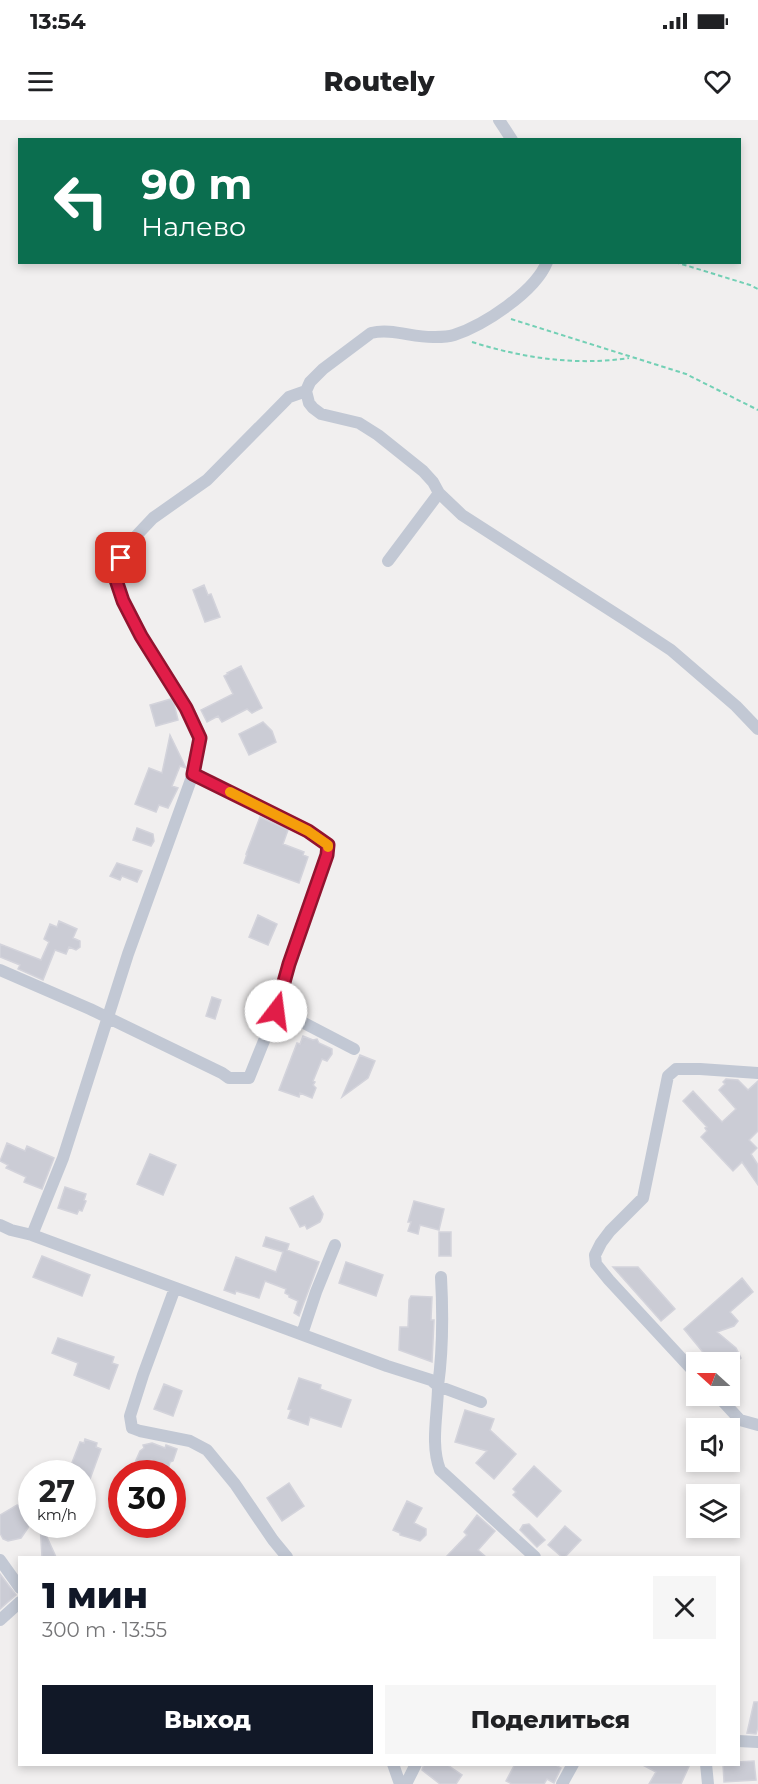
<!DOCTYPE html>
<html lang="ru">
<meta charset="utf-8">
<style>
:root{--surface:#fff;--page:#f6f6f6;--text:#202124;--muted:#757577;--accent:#111827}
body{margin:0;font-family:Montserrat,sans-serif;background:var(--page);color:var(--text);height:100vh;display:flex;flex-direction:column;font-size:22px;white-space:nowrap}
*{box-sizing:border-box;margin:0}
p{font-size:20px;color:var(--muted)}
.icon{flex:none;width:33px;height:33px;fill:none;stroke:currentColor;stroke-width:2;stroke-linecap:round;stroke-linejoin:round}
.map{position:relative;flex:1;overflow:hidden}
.sheet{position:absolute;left:18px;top:1436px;width:722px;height:210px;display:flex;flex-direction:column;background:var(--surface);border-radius:0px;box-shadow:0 3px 9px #0003}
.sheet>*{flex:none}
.top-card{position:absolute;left:18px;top:18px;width:723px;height:126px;border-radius:0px;box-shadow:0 3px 9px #0003;background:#0b6e4f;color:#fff;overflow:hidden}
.needle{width:39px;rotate:291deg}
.tools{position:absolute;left:686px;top:1232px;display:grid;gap:12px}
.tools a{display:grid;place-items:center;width:54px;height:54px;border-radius:0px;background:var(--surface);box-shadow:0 3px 9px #0003;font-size:30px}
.speed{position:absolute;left:18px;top:1340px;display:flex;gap:12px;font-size:30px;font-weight:700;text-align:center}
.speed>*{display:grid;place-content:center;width:78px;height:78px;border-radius:50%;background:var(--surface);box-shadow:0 3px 9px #0003;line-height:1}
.speed small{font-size:15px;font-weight:400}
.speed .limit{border:9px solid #d22;background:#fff;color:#111}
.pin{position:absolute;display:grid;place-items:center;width:51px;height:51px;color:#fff;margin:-26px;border-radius:12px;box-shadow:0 3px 9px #0006}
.me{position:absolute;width:66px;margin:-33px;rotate:15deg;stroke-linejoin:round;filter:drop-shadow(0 0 4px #0008)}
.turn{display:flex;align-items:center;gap:21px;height:126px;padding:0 24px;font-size:27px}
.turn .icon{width:78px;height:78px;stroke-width:2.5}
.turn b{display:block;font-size:42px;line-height:51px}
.round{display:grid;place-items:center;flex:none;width:63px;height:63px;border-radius:0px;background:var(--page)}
.headline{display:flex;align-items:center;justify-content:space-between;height:102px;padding:0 24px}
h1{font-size:36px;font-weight:800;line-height:45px;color:var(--accent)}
.action{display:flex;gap:12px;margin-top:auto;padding:12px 24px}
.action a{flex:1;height:69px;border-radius:0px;background:var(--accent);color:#fff;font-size:24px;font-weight:800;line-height:69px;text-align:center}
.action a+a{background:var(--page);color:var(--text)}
.status{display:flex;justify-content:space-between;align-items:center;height:42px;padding:0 30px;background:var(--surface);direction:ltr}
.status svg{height:16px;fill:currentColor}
header{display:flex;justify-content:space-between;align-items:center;height:78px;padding:0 24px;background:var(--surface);font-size:27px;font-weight:800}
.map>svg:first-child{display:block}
</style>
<div class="status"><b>13:54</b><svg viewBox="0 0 49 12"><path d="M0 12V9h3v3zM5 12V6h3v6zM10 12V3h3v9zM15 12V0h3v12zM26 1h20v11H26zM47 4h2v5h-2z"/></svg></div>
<header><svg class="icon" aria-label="menu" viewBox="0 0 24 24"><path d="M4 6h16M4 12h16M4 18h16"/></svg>Routely<svg class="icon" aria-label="heart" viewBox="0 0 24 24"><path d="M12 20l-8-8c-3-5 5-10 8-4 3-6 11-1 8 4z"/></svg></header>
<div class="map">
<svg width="758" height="1664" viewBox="0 0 758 1664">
<rect width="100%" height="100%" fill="#f1efef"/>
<path fill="#cbccd5" stroke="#d3d3db" stroke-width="1.5" d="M 204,465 L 208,475 L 211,474 L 220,497 L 205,502 L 193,470 Z
M 241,546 L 262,588 L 252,593 L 247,589 L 222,602 L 218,596 L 207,602 L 201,590 L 233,574 L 224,556 L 228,554 L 227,553 Z
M 171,579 L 174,584 L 178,600 L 156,606 L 150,585 Z
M 263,602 L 272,611 L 276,622 L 249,635 L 239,614 Z
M 170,615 L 186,648 L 180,646 L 172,666 L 178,668 L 168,688 L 159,685 L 156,692 L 135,684 L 149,648 L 162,653 Z
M 260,697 L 288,710 L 283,724 L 304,732 L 303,735 L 308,737 L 299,763 L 244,743 L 247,734 L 246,734 Z
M 137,708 L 153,714 L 154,721 L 151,726 L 133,720 Z
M 117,743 L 142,751 L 137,762 L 122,756 L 120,760 L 110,756 Z
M 258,795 L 277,804 L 268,825 L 249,817 Z
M 59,801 L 77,809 L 73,818 L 80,821 L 80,827 L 76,830 L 69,827 L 66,834 L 55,830 L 43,860 L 18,849 L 20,845 L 0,837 L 0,824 L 41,840 L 49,822 L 44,819 L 50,804 L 57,807 Z
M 212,877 L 221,880 L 215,899 L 206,896 Z
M 303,916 L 313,920 L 317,919 L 319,923 L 332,929 L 332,934 L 327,941 L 322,939 L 313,961 L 315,962 L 313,965 L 316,968 L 312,978 L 300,973 L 299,977 L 279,970 L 297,923 L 300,924 Z
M 360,935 L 375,941 L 368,958 L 342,977 Z
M 726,959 L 738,960 L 748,970 L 758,961 L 758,1011 L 749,1020 L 757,1028 L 751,1034 L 758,1045 L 758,1065 L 742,1042 L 733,1051 L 701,1017 L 707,1011 L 705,1008 L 707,1007 L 683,981 L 693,971 L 722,1002 L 736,989 L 719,970 L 725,964 L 723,962 Z
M 7,1023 L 25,1031 L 27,1026 L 54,1038 L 42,1069 L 24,1062 L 26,1057 L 6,1048 L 8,1045 L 0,1041 Z
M 150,1034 L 176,1045 L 163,1075 L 137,1064 Z
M 65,1067 L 86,1074 L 84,1080 L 86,1081 L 82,1091 L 79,1090 L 77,1094 L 58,1088 Z
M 313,1076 L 323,1094 L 322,1098 L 320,1102 L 307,1109 L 305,1105 L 300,1107 L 290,1088 Z
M 414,1081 L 444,1089 L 439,1110 L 420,1105 L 418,1114 L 408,1111 L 411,1102 L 408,1102 Z
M 439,1112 L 451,1112 L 451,1136 L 439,1136 Z
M 266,1117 L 289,1124 L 287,1130 L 319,1142 L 299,1196 L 294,1193 L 298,1181 L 289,1177 L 289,1175 L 285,1173 L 286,1169 L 265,1161 L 259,1178 L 236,1171 L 235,1174 L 224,1170 L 236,1137 L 276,1152 L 283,1132 L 263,1126 Z
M 42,1136 L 90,1155 L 82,1176 L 33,1157 Z
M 346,1142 L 383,1155 L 376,1176 L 339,1163 Z
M 613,1147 L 638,1147 L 675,1189 L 661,1201 Z
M 742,1158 L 753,1172 L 730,1192 L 738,1201 L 734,1206 L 717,1212 L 736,1228 L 741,1238 L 729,1248 L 729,1242 L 711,1242 L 684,1209 Z
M 411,1176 L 432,1177 L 431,1200 L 434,1200 L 432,1242 L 399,1230 L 400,1207 L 408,1207 L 409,1180 Z
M 58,1218 L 114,1237 L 112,1243 L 118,1245 L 109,1269 L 74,1255 L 78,1243 L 52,1233 Z
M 299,1258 L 321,1265 L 320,1269 L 351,1280 L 341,1307 L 310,1297 L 308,1305 L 288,1298 L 291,1290 L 288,1289 Z
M 164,1264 L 182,1271 L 173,1296 L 154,1289 Z
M 465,1290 L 494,1299 L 490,1310 L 516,1334 L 494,1359 L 476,1343 L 487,1331 L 455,1322 Z
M 85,1319 L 97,1323 L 96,1327 L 101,1329 L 90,1359 L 82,1357 L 82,1353 L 68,1353 L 80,1322 L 84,1323 Z
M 152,1323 L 165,1328 L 166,1325 L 177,1329 L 173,1341 L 170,1342 L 169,1346 L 151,1340 L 144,1353 L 136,1353 L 133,1347 L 140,1331 L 144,1328 L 143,1325 Z
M 534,1346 L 561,1371 L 537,1397 L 513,1375 L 516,1372 L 513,1369 Z
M 289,1363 L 304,1386 L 282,1401 L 267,1378 Z
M 407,1381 L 422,1388 L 414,1403 L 426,1409 L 426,1415 L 420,1421 L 400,1415 L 400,1413 L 393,1410 Z
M 17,1385 L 24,1388 L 30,1405 L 21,1418 L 8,1421 L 3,1419 L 0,1413 L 0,1395 Z
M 477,1395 L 495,1411 L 478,1430 L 486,1437 L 446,1437 L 467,1415 L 464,1412 Z
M 40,1404 L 41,1404 L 56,1437 L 42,1437 Z
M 529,1404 L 545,1420 L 537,1427 L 520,1410 L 523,1405 Z
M 565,1406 L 581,1420 L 565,1437 L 562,1437 L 548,1425 Z
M 0,1454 L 16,1475 L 0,1489 Z
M 754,1582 L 758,1582 L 758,1607 L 756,1614 L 747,1613 Z
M 754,1641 L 756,1660 L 724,1662 L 723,1644 L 738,1644 L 738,1642 Z
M 424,1644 L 446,1644 L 462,1655 L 456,1664 L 440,1664 L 422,1650 Z
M 515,1644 L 554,1644 L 561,1648 L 554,1663 L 547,1659 L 544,1664 L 512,1664 L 506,1661 Z
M 641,1644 L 690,1644 L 681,1664 L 649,1664 L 656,1652 Z"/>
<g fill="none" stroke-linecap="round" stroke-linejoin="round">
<path stroke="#73d0b5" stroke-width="2" stroke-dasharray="4.5 3" stroke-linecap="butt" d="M 675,142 L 750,165 L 758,169
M 511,199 L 686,254 L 758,290
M 472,222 C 523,238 576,246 629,238"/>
<path stroke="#c2c8d4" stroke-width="12" d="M 499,0 L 512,20
M 547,142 C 535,172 484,205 454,215 C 448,217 441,217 435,217 C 414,218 392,208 371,213 L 323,249 L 310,262 L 306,271 L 309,283 L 313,288 L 321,294 L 359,303 L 378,315 L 423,351 L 433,362 L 439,373 L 462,395 L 627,501 L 671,530 L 736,586 L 758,609
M 306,271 L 289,277 L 207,360 L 153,398 L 137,415 L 121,438 L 116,449 L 116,460 L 123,481 L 141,516 L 186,588 L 200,618 L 193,654 L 128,834 L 63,1038 L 32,1115 L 387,1246 L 431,1260 L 438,1266 C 438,1293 430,1324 440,1350 L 535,1437
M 388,441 L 439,373
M 0,850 L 90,889 L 222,953 L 229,958 L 249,958 L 276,891 L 289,844 L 327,735 L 328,725 L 308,711 L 193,654
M 277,889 L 354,929
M 0,1105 L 11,1110 L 32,1115
M 441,1157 C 443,1194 443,1230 438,1266 L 481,1282
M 175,1168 L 143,1255 L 130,1296 L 132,1308 L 140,1311 L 190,1321 L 207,1330 L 235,1364 L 273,1420 L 287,1437
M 302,1214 L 316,1172 L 335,1125
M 696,1254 L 609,1160 L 596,1144 L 595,1135 L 601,1123 L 610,1111 L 643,1078 L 668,956 L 676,949 L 700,949 L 758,953
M 717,1275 L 740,1300 L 758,1305
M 0,1440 L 20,1468
M 0,1500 L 20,1482
M 738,1621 L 758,1622
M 393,1644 L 400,1664
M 706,1644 L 708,1664
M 406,1664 L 416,1644
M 562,1664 L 573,1644"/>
</g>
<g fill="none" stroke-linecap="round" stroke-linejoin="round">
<defs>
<path id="route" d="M 121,438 L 116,449 L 116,460 L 123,481 L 141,516 L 186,588 L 200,618 L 193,654 L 308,711 L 328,725 L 327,735 L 289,844 L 276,891"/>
</defs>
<use href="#route" stroke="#92132f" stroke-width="15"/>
<use href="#route" stroke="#e11d48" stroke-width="10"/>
<path stroke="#f59e0b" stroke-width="10" d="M 230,672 L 308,711 L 328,725 L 328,727"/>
</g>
</svg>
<div class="tools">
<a><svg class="needle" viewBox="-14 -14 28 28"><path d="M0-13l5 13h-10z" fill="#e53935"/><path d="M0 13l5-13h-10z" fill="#757577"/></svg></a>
<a><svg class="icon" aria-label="sound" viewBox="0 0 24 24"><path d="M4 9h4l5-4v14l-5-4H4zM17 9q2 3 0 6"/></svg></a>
<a><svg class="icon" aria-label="layers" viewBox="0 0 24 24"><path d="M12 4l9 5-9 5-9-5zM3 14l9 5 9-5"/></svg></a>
</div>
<div class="speed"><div>27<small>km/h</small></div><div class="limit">30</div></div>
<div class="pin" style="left:121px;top:438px;background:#d93025"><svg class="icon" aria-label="arrive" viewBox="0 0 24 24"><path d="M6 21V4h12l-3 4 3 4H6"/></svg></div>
<svg class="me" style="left:276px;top:891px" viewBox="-20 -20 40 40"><circle r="19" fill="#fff"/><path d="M0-13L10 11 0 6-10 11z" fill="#e11d48"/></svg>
<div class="top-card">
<div class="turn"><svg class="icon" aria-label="left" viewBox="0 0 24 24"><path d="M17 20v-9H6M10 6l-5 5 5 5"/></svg><div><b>90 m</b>Налево</div></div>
</div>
<section class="sheet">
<div class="headline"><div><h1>1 мин</h1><p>300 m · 13:55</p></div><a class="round"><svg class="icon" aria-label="close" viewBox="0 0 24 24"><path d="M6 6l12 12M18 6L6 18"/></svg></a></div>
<div class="action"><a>Выход</a><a>Поделиться</a></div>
</section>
</div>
